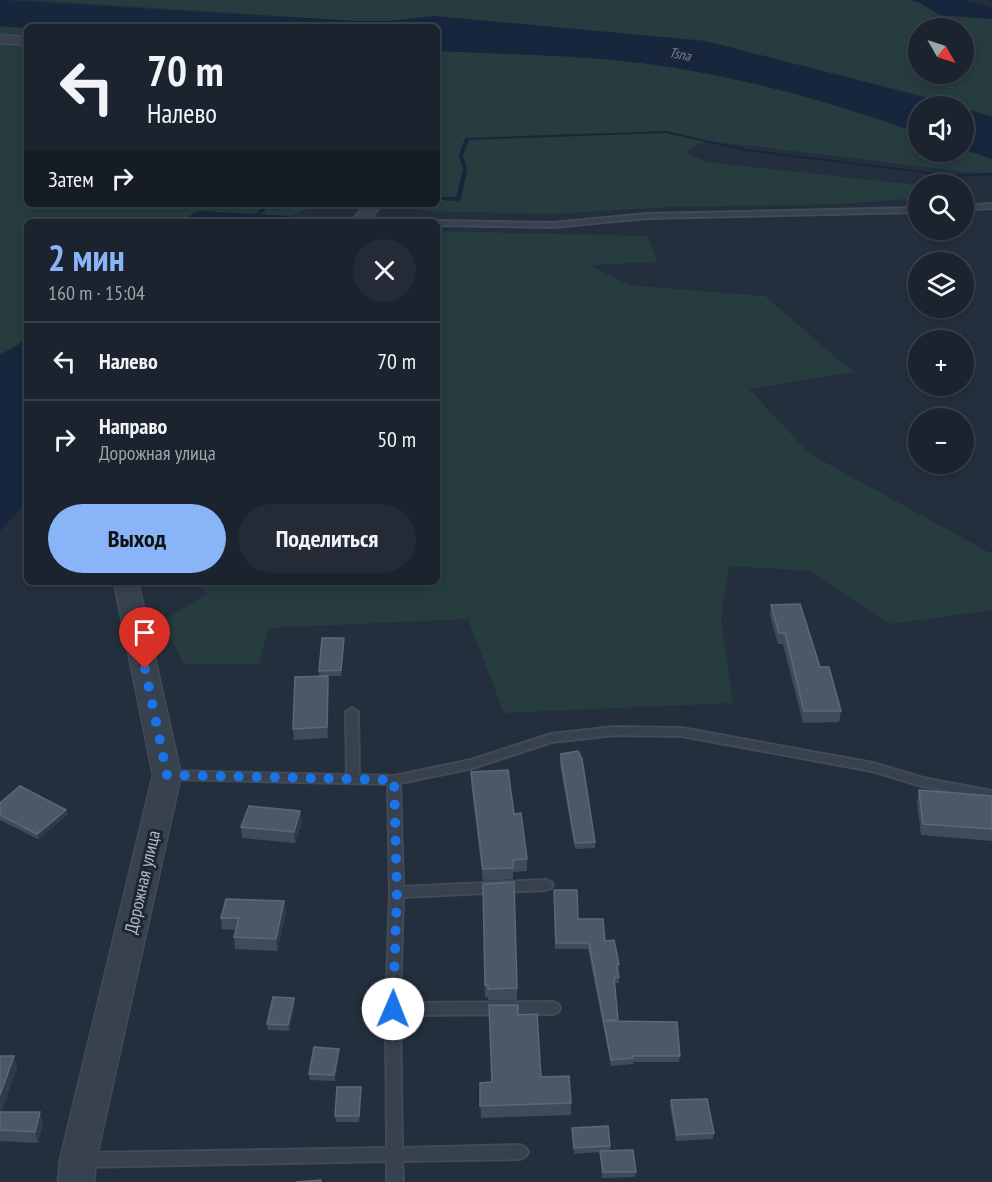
<!DOCTYPE html>
<html lang="ru">
<meta charset="utf-8">
<style>
:root{--surface:#1b232e;--page:#242b36;--text:#f1f3f6;--muted:#a0a4aa;--line:#39404a;--accent:#8ab4f8}
body{margin:0;font-family:"PT Sans Narrow",sans-serif;background:var(--page);color:var(--text);height:100vh;display:flex;flex-direction:column;font-size:22px;white-space:nowrap}
*{box-sizing:border-box;margin:0}
p{font-size:20px;color:var(--muted)}
.icon{flex:none;width:33px;height:33px;fill:none;stroke:currentColor;stroke-width:2;stroke-linecap:round;stroke-linejoin:round}
.map{position:relative;flex:1;overflow:hidden}
.details{position:absolute;left:24px;top:219px;width:416px;height:366px;display:flex;flex-direction:column;background:var(--surface);border-radius:9px;box-shadow:0 3px 9px #0003,0 0 0 2px var(--line)}
.details>*{flex:none}
.hud{position:absolute;left:24px;top:24px;width:416px;height:183px;border-radius:9px;box-shadow:0 3px 9px #0003,0 0 0 2px var(--line);background:#1b232e;color:var(--text);overflow:hidden}
.needle{width:39px;rotate:129deg}
.fabs{position:absolute;left:908px;top:18px;display:grid;gap:12px}
.fabs a{display:grid;place-items:center;width:66px;height:66px;border-radius:50%;background:var(--surface);box-shadow:0 3px 9px #0003,0 0 0 2px var(--line);font-size:30px}
.pin{position:absolute;display:grid;place-items:center;width:51px;height:51px;color:#fff;margin:-62px -26px;border-radius:50% 50% 50% 0;rotate:-45deg;box-shadow:0 0 6px #0007}
.pin .icon{rotate:45deg}
.me{position:absolute;width:66px;margin:-33px;rotate:1deg;stroke-linejoin:round;filter:drop-shadow(0 0 4px #0008)}
.turn{display:flex;align-items:center;gap:21px;height:126px;padding:0 24px;font-size:27px}
.turn .icon{width:78px;height:78px;stroke-width:2.5}
.turn b{display:block;font-size:42px;line-height:51px}
.then{display:flex;align-items:center;height:57px;padding:0 24px;background:#0003;gap:12px;font-size:22px}
.round{display:grid;place-items:center;flex:none;width:63px;height:63px;border-radius:32px;background:var(--page)}
.headline{display:flex;align-items:center;justify-content:space-between;height:102px;padding:0 24px}
h1{font-size:36px;font-weight:600;line-height:45px;color:var(--accent)}
.action{display:flex;gap:12px;margin-top:auto;padding:12px 24px}
.action a{flex:1;height:69px;border-radius:36px;background:var(--accent);color:#111;font-size:24px;font-weight:600;line-height:69px;text-align:center}
.action a+a{background:var(--page);color:var(--text)}
ul{padding:0;list-style:none}
li{display:flex;align-items:center;gap:18px;height:78px;padding:0 24px;border-top:2px solid var(--line)}
li div{flex:1}
li b{display:block;font-size:22px}
li em{font-style:normal}
.map>svg:first-child{display:block}
</style>
<div class="map">
<svg width="992" height="1182" viewBox="0 0 992 1182">
<rect width="100%" height="100%" fill="#242f3e"/>
<path fill="#263c3f" fill-rule="evenodd" d="M 33,0 L 910,0 L 920,3 L 940,15 L 992,19 L 992,117 L 963,106 L 705,41 L 434,16 L 390,21 L 355,21 ZM 918,28 L 963,28 L 963,74 L 918,74 Z
M 0,26 L 27,28 L 27,204 L 320,204 L 290,216 L 198,211 L 180,222 L 27,222 L 27,334 L 18,345 L 0,355 Z
M 437,51 C 504,54 573,55 641,63 C 736,75 828,101 918,133 L 918,152 L 963,152 L 963,149 L 992,159 L 992,175 L 709,141 L 693,147 L 688,153 L 706,162 L 918,185 L 918,198 L 847,204 L 671,207 L 551,214 L 422,211 L 411,204 L 436,204 Z
M 437,231 L 648,236 L 657,262 L 590,265 L 629,285 L 765,296 L 853,372 L 749,389 L 810,454 L 992,554 L 992,610 L 891,624 L 810,571 L 729,566 L 721,619 L 733,703 L 504,713 L 468,619 L 268,628 L 259,664 L 184,664 L 163,621 L 207,594 L 191,582 L 436,582 Z"/>
<path fill="#17263c" d="M 0,0 L 355,21 L 391,21 L 434,16 L 705,41 L 957,106 L 918,106 L 918,133 C 828,101 736,75 641,63 C 573,55 504,54 437,51 L 436,27 L 27,28 L 0,26 Z
M 910,0 L 963,0 L 992,8 L 992,19 L 940,15 L 920,3 Z
M 963,108 L 992,117 L 992,159 L 963,149 Z
M 198,211 L 290,216 L 286,222 L 180,222 Z
M 27,334 L 27,502 L 0,531 L 0,355 L 18,345 Z"/>
<g fill="none" stroke-linecap="round" stroke-linejoin="round">
<path fill="#17263c" fill-rule="evenodd" d="M 666,131 L 745,149 L 953,175 L 992,173 L 992,175 L 953,177 L 745,151 L 666,133 L 469,140 L 463,155 L 467,170 L 461,199 L 458,201 L 436,200 L 436,197 L 456,197 L 463,170 L 459,155 L 465,138 Z
M 267,204 L 273,204 L 251,222 L 245,222 Z"/>
<defs>
<path id="service" d="M 992,204 L 992,208 L 963,210 L 963,206 Z
M 918,208 L 918,212 L 647,218 L 553,227 L 436,225 L 436,222 L 433,222 L 436,221 L 553,223 L 647,214 Z
M 358,218 L 413,220 L 417,222 L 360,222 L 357,220 Z
M 352,708 L 358,712 L 359,775 L 394,776 L 471,760 L 551,734 L 614,727 L 682,728 L 873,763 L 923,778 L 992,791 L 992,799 L 922,786 L 872,771 L 682,736 L 614,735 L 552,742 L 473,768 L 400,783 L 403,887 L 546,880 L 551,882 L 553,885 L 551,888 L 546,890 L 403,897 L 400,1003 L 553,1002 L 558,1004 L 560,1008 L 558,1012 L 553,1014 L 400,1015 L 402,1148 L 520,1145 L 525,1147 L 528,1152 L 525,1157 L 520,1159 L 402,1161 L 403,1182 L 387,1182 L 387,1161 L 84,1167 L 79,1165 L 76,1160 L 79,1155 L 84,1153 L 387,1148 L 386,1009 L 390,892 L 388,784 L 167,779 L 163,778 L 161,775 L 163,772 L 167,771 L 347,775 L 346,712 Z"/>
<path id="tertiary" d="M 0,35 L 27,37 L 27,45 L 0,43 Z
M 365,204 L 382,204 L 368,222 L 351,222 Z
M 114,582 L 138,582 L 181,775 L 96,1160 L 94,1182 L 58,1182 L 60,1160 L 153,775 Z"/>
</defs>
<use href="#service" stroke="#414a57" stroke-width="4"/>
<use href="#tertiary" stroke="#414a57" stroke-width="3"/>
<use href="#service" fill="#38414e" fill-rule="evenodd"/>
<use href="#tertiary" fill="#38414e" fill-rule="evenodd"/>
</g>
<path fill="#3f4b5c" d="M 771,605 L 820,667 L 841,711 L 839,722 L 803,723 L 783,644 L 778,644 L 770,615 Z
M 344,638 L 341,676 L 328,676 L 328,738 L 294,740 L 293,729 L 319,676 L 319,671 Z
M 561,754 L 595,842 L 595,848 L 575,849 L 560,765 Z
M 471,772 L 514,814 L 527,859 L 527,871 L 513,872 L 513,879 L 483,881 L 471,783 Z
M 919,790 L 992,796 L 992,841 L 921,835 L 917,802 Z
M 0,803 L 66,810 L 67,815 L 38,839 L 0,820 Z
M 300,811 L 302,822 L 295,843 L 242,838 L 241,827 Z
M 483,884 L 517,988 L 517,1000 L 488,1000 L 488,997 L 485,997 Z
M 554,890 L 578,919 L 605,941 L 619,964 L 619,970 L 618,970 L 619,977 L 619,983 L 615,983 L 618,1022 L 680,1056 L 679,1062 L 633,1062 L 633,1064 L 611,1066 L 588,949 L 555,949 Z
M 284,901 L 286,913 L 277,951 L 235,949 L 234,937 L 236,930 L 222,929 L 221,918 Z
M 295,1004 L 289,1031 L 268,1030 L 267,1024 Z
M 489,1005 L 518,1015 L 541,1077 L 571,1103 L 571,1115 L 481,1118 L 480,1083 L 492,1082 Z
M 339,1054 L 335,1081 L 310,1080 L 309,1074 Z
M 0,1056 L 14,1056 L 17,1068 L 1,1112 L 43,1123 L 38,1143 L 0,1141 Z
M 361,1087 L 359,1122 L 336,1122 L 335,1116 Z
M 671,1100 L 714,1133 L 713,1139 L 676,1141 L 670,1106 Z
M 572,1128 L 610,1146 L 610,1151 L 636,1172 L 635,1177 L 602,1178 L 600,1152 L 574,1154 Z"/>
<path fill="#2f3b4b" d="M 344,638 L 344,644 L 341,676 L 341,670 Z
M 328,676 L 329,687 L 328,738 L 327,727 Z
M 66,810 L 67,815 L 38,839 L 37,834 Z
M 300,811 L 302,822 L 295,843 L 294,832 Z
M 284,901 L 286,913 L 277,951 L 276,939 Z
M 294,998 L 295,1004 L 289,1031 L 288,1025 Z
M 339,1049 L 339,1054 L 335,1081 L 334,1075 Z
M 14,1056 L 17,1068 L 0,1115 L 0,1095 Z
M 40,1112 L 43,1123 L 38,1143 L 35,1132 Z"/>
<path fill="#4b5868" stroke="#5c6777" stroke-width="1.5" d="M 800,604 L 820,667 L 829,667 L 841,711 L 804,711 L 785,633 L 779,633 L 771,605 Z
M 322,638 L 344,638 L 341,670 L 319,671 Z
M 328,676 L 327,727 L 293,729 L 295,677 Z
M 578,751 L 582,759 L 595,842 L 575,843 L 561,759 L 561,754 Z
M 508,770 L 514,814 L 521,813 L 527,859 L 513,860 L 513,868 L 483,869 L 471,772 Z
M 20,786 L 66,810 L 37,834 L 0,815 L 0,803 Z
M 919,790 L 992,796 L 992,829 L 923,824 Z
M 249,806 L 300,811 L 294,832 L 241,827 Z
M 514,882 L 517,988 L 488,989 L 488,985 L 485,985 L 483,884 Z
M 554,890 L 577,890 L 578,919 L 603,919 L 605,941 L 614,940 L 619,964 L 616,965 L 619,977 L 614,978 L 618,1019 L 605,1021 L 677,1022 L 680,1056 L 633,1056 L 633,1058 L 611,1060 L 589,943 L 556,943 Z
M 226,899 L 284,901 L 276,939 L 234,937 L 239,918 L 221,918 Z
M 273,997 L 294,998 L 288,1025 L 267,1024 Z
M 489,1005 L 518,1005 L 518,1015 L 537,1014 L 541,1077 L 569,1076 L 571,1103 L 480,1106 L 480,1083 L 492,1082 Z
M 314,1047 L 339,1049 L 334,1075 L 309,1074 Z
M 0,1056 L 14,1056 L 0,1095 Z
M 337,1087 L 361,1087 L 359,1116 L 335,1116 Z
M 707,1099 L 714,1133 L 677,1135 L 671,1100 Z
M 0,1112 L 40,1112 L 35,1132 L 0,1130 Z
M 608,1126 L 610,1146 L 574,1148 L 572,1128 Z
M 633,1150 L 636,1172 L 603,1172 L 600,1151 Z
M 321,1180 L 321,1182 L 296,1182 Z"/>
<g fill="none" stroke-linecap="round" stroke-linejoin="round">
<path stroke="#1a73e8" stroke-width="10" stroke-dasharray="0 18" d="M 145,669 L 167,775 L 394,780 L 397,892 L 393,1009"/>
</g>
<g text-anchor="middle" dominant-baseline="central" stroke-width="6" stroke-linejoin="round" paint-order="stroke">
<g font-size="14" font-style="italic" fill="#6d86a8" stroke="#1d2633">
<text transform="translate(680 54) rotate(11)">Tsna</text>
</g>
<g font-size="18" fill="#b4bcc9" stroke="#1d2633">
<text transform="translate(142 882) rotate(-77)">Дорожная улица</text>
</g>
</g>
</svg>
<div class="fabs">
<a><svg class="needle" viewBox="-14 -14 28 28"><path d="M0-13l5 13h-10z" fill="#e53935"/><path d="M0 13l5-13h-10z" fill="#a0a4aa"/></svg></a>
<a><svg class="icon" aria-label="sound" viewBox="0 0 24 24"><path d="M4 9h4l5-4v14l-5-4H4zM17 9q2 3 0 6"/></svg></a>
<a><svg class="icon" aria-label="search" viewBox="0 0 24 24"><circle cx="10" cy="10" r="6"/><path d="M15 15l6 6"/></svg></a>
<a><svg class="icon" aria-label="layers" viewBox="0 0 24 24"><path d="M12 4l9 5-9 5-9-5zM3 14l9 5 9-5"/></svg></a>
<a>+</a>
<a>−</a>
</div>
<div class="pin" style="left:145px;top:669px;background:#d93025"><svg class="icon" aria-label="arrive" viewBox="0 0 24 24"><path d="M6 21V4h12l-3 4 3 4H6"/></svg></div>
<svg class="me" style="left:393px;top:1009px" viewBox="-20 -20 40 40"><circle r="19" fill="#fff"/><path d="M0-13L10 11 0 6-10 11z" fill="#1a73e8"/></svg>
<div class="hud">
<div class="turn"><svg class="icon" aria-label="left" viewBox="0 0 24 24"><path d="M17 20v-9H6M10 6l-5 5 5 5"/></svg><div><b>70 m</b>Налево</div></div>
<div class="then">Затем<svg class="icon" aria-label="right" viewBox="0 0 24 24"><path d="M7 20v-9h11M14 6l5 5-5 5"/></svg></div>
</div>
<section class="details">
<div class="headline"><div><h1>2 мин</h1><p>160 m · 15:04</p></div><a class="round"><svg class="icon" aria-label="close" viewBox="0 0 24 24"><path d="M6 6l12 12M18 6L6 18"/></svg></a></div>
<ul>
<li><svg class="icon" aria-label="left" viewBox="0 0 24 24"><path d="M17 20v-9H6M10 6l-5 5 5 5"/></svg><div><b>Налево</b></div><em>70 m</em></li>
<li><svg class="icon" aria-label="right" viewBox="0 0 24 24"><path d="M7 20v-9h11M14 6l5 5-5 5"/></svg><div><b>Направо</b><p>Дорожная улица</p></div><em>50 m</em></li>
</ul>
<div class="action"><a>Выход</a><a>Поделиться</a></div>
</section>
</div>
